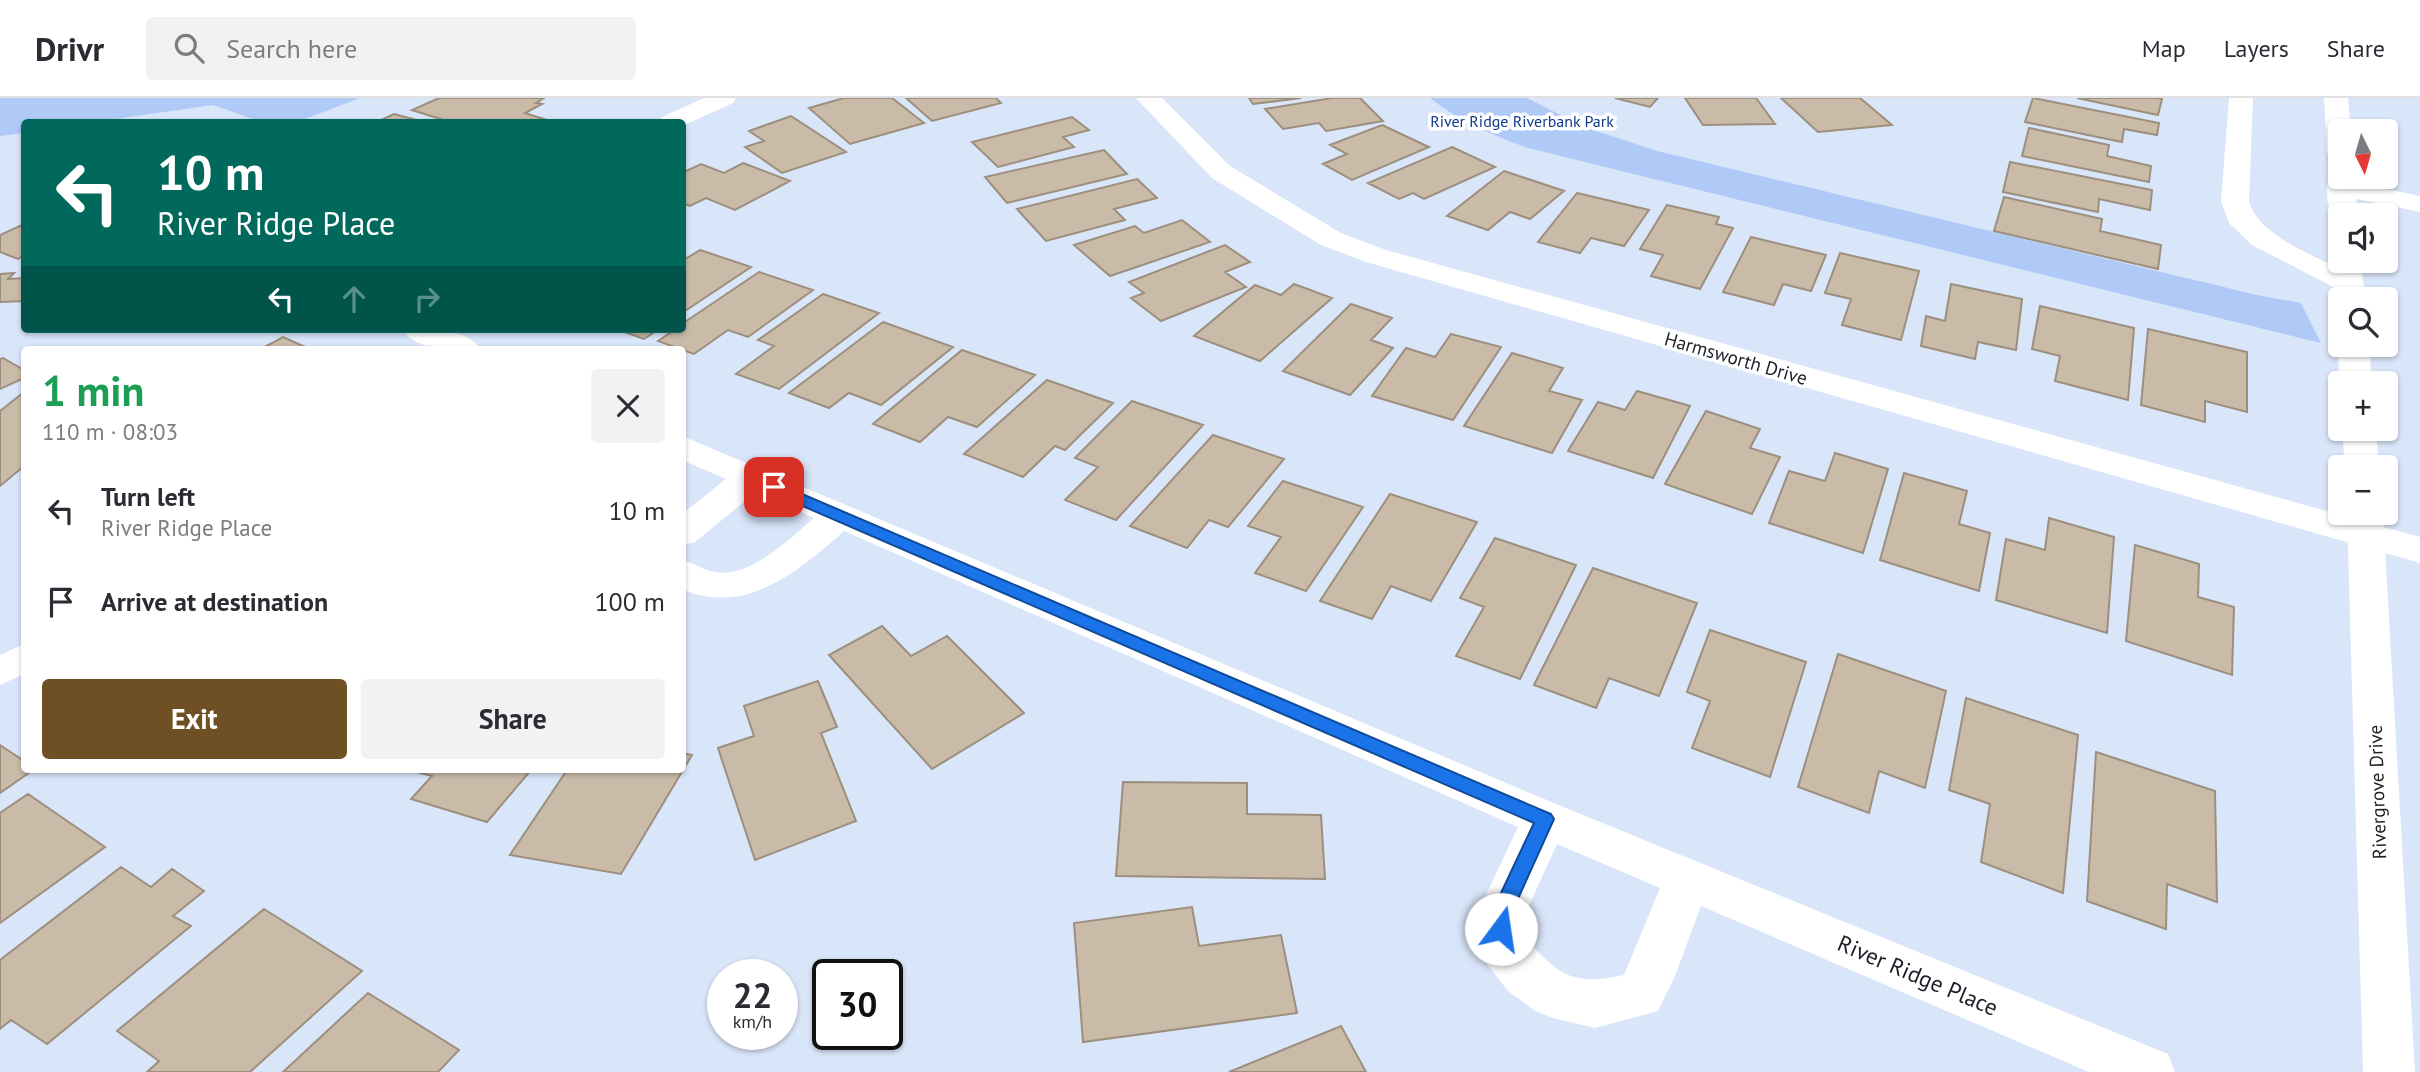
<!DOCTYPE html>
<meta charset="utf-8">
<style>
:root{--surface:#fff;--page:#f2f2f3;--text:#2b2b33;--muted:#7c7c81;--line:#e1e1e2;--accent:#6f5025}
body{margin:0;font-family:"PT Sans",sans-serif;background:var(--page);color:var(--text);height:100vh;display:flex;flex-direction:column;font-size:26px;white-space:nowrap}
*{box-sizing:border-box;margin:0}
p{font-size:23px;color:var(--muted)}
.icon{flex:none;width:38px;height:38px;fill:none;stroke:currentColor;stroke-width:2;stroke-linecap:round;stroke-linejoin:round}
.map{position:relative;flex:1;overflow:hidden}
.panel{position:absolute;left:21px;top:248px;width:665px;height:427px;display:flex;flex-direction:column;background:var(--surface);border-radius:7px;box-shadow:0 2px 5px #0004}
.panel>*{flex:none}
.hud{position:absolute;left:21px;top:21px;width:665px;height:214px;border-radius:7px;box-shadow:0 2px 5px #0004;background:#00695c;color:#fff;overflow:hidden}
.needle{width:46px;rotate:175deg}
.buttons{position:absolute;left:2328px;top:21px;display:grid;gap:14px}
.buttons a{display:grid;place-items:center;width:70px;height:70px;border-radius:7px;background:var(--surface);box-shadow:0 2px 5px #0004;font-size:35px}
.speed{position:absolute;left:707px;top:861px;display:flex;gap:14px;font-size:35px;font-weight:700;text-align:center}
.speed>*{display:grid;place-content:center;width:91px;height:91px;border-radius:50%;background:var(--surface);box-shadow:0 2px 5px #0004;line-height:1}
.speed small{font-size:18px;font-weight:400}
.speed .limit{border:4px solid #111;border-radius:10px;background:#fff;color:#111}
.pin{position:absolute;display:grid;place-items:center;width:60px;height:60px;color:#fff;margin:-30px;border-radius:14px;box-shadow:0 4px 10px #0006}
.me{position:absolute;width:77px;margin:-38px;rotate:14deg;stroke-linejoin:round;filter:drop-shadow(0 0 5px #0008)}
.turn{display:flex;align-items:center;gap:24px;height:147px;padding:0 21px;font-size:32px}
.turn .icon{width:91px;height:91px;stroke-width:2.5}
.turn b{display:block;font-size:49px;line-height:60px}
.lanes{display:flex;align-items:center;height:66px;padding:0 21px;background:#0003;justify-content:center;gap:35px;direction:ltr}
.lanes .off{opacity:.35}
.round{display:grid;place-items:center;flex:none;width:74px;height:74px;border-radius:7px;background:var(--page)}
.summary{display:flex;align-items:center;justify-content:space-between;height:119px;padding:0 21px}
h1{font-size:42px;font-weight:600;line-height:52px;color:#1e9e55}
.action{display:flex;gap:14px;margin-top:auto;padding:14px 21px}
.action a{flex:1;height:80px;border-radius:7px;background:var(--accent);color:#fff;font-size:28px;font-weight:600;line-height:80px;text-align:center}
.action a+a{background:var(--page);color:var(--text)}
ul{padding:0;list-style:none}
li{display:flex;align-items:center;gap:21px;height:91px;padding:0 21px}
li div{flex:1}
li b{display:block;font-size:26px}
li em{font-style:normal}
header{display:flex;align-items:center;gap:42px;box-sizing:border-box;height:98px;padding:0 35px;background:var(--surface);border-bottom:2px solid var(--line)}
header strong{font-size:33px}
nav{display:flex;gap:38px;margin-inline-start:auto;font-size:24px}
.search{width:490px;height:63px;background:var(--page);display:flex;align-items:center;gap:18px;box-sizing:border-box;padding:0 24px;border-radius:7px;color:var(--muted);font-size:26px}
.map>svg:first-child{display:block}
</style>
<header>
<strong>Drivr</strong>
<div class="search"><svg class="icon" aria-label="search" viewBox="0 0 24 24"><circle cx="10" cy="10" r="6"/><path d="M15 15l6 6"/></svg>Search here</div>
<nav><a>Map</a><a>Layers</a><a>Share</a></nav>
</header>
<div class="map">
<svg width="2420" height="974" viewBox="0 0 2420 974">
<rect width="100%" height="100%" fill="#d9e5f9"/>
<path fill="#b0caf8" d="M 0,0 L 360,0 L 297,24 L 262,24 L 213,7 L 94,24 L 24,24 L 24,35 L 0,38 Z
M 1430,0 L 1527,0 L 1584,29 L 1657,53 L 2257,197 L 2301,205 L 2321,245 L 1528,50 C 1492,37 1460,24 1430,0 Z"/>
<path fill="#cabba9" stroke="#9d8f7d" stroke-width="2" d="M 439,0 L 544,0 L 536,5 L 542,6 L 525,15 L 553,24 L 450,24 L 412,12 Z
M 844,0 L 892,0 L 924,25 L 850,46 L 809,10 Z
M 906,0 L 996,0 L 1001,5 L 932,23 Z
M 1249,0 L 1301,0 L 1253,6 Z
M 1332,0 L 1360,0 L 1383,23 L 1326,33 L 1319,25 L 1283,31 L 1265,11 Z
M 1615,0 L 1658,0 L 1650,9 Z
M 1685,0 L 1756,0 L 1775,26 L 1703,27 Z
M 1781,0 L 1860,0 L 1892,27 L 1818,34 Z
M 2033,0 L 2159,25 L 2157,37 L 2124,31 L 2122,44 L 2025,24 Z
M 2077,0 L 2157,0 L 2162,1 L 2158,17 Z
M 394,16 L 424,24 L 377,24 Z
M 791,18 L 846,54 L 782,75 L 745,49 L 764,43 L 749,33 Z
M 1072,19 L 1089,32 L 1063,39 L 1074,49 L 998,69 L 972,44 Z
M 1382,27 L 1429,49 L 1352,82 L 1323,66 L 1347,56 L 1330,47 Z
M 2029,30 L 2109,47 L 2107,58 L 2151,68 L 2149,84 L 2022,58 Z
M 1452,49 L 1495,69 L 1424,101 L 1413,95 L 1399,101 L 1368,85 Z
M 1104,52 L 1127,76 L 1007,105 L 985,79 Z
M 2010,64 L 2152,92 L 2150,112 L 2099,101 L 2098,114 L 2003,94 Z
M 743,65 L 790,83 L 735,112 L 706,100 L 690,108 L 682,105 L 682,75 L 701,66 L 724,75 Z
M 1504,73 L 1564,93 L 1530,121 L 1510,114 L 1488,132 L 1447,118 Z
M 1137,81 L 1157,100 L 1114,111 L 1125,122 L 1046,143 L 1017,111 Z
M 1577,95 L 1649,112 L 1624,148 L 1591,140 L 1580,155 L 1538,144 Z
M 2004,99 L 2102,121 L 2100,133 L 2161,147 L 2158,171 L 1994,133 Z
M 1667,107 L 1719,119 L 1716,126 L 1733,130 L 1700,191 L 1651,178 L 1663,157 L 1640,151 Z
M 1182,122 L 1210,144 L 1110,178 L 1074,147 L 1135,128 L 1144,135 Z
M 24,126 L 24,157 L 18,161 L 0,154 L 0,137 Z
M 1751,139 L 1826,157 L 1811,193 L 1783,186 L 1774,207 L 1723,194 Z
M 1225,147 L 1250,164 L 1225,174 L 1246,189 L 1161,223 L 1131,200 L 1144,195 L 1129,184 Z
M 700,152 L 751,169 L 682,215 L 682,163 Z
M 1840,155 L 1919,173 L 1901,242 L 1842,227 L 1851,201 L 1825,195 Z
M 759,174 L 813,192 L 748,239 L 728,232 L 694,256 L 658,243 L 676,231 L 682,231 L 682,226 Z
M 14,175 L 8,181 L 24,180 L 24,203 L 0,204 L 0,176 Z
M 1294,186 L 1332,200 L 1260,263 L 1194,238 L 1255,187 L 1281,197 Z
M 1951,186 L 2022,201 L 2016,252 L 1978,244 L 1975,261 L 1921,248 L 1926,218 L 1945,223 Z
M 823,196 L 879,215 L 779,291 L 736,276 L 774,248 L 758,242 Z
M 1351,206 L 1392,220 L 1371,242 L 1393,250 L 1350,297 L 1283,273 Z
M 2040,208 L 2134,230 L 2128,302 L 2055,283 L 2060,258 L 2032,251 Z
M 883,224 L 953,249 L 881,307 L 849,295 L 829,310 L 789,295 Z
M 616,231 L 659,231 L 644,241 Z
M 2148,231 L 2247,254 L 2247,314 L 2205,303 L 2205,324 L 2141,307 Z
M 1451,236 L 1501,249 L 1453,322 L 1372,298 L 1406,250 L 1435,259 Z
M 283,239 L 312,252 L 259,252 Z
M 962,252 L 1035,277 L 977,329 L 948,319 L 920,344 L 873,326 Z
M 1512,255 L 1563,270 L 1549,293 L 1582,302 L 1552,355 L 1464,328 Z
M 3,260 L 24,272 L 24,280 L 0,291 L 0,261 Z
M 1047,282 L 1113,305 L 1065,352 L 1055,348 L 1023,379 L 964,356 Z
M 1637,293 L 1690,308 L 1653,380 L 1568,353 L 1598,304 L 1625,312 Z
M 24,294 L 24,368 L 0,388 L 0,313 Z
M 1132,303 L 1203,327 L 1116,422 L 1065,402 L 1098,369 L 1075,360 Z
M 1706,313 L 1760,331 L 1750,350 L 1780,359 L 1752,416 L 1665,386 Z
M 1213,337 L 1284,361 L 1228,429 L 1209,422 L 1187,450 L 1130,428 Z
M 1835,355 L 1888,371 L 1863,455 L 1769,425 L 1789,373 L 1825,383 Z
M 1904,375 L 1967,393 L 1959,426 L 1990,435 L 1979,493 L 1880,462 Z
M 1283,383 L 1363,409 L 1306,493 L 1255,475 L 1281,439 L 1248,428 Z
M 1390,396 L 1477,424 L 1431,503 L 1391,488 L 1372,521 L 1320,503 Z
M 2049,420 L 2114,439 L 2107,535 L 1996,502 L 2006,441 L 2045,452 Z
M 1495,440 L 1576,467 L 1520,581 L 1456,558 L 1484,509 L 1460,500 Z
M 2135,447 L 2199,466 L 2198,499 L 2234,509 L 2232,577 L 2126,543 Z
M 1593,470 L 1697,505 L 1659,598 L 1609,580 L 1596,610 L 1534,587 Z
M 882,528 L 911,558 L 947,538 L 1024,615 L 932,671 L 829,557 Z
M 1710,532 L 1806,564 L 1770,679 L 1692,650 L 1710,603 L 1687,594 Z
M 1838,556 L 1946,593 L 1925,690 L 1879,673 L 1869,715 L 1798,689 Z
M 818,583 L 837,629 L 821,635 L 856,723 L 755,762 L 718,650 L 754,638 L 744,608 Z
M 1966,600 L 2078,637 L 2063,795 L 1981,764 L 1990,706 L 1949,692 Z
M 0,647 L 24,663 L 24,672 L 33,672 L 0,695 Z
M 2096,654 L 2215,693 L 2217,804 L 2167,786 L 2166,831 L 2087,803 Z
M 682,655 L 692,657 L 621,776 L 510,757 L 567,672 L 682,672 Z
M 409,672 L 531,672 L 487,724 L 411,701 L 432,678 Z
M 1123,684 L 1247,685 L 1247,716 L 1321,717 L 1325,781 L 1116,778 Z
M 28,696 L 105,749 L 0,825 L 0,715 Z
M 121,769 L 151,789 L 172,771 L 204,793 L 173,818 L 191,828 L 47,946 L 11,922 L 0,931 L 0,862 Z
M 1192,809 L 1199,848 L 1281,837 L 1297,915 L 1083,944 L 1074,825 Z
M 264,811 L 362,873 L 250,974 L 147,974 L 159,963 L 117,933 Z
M 368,895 L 459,952 L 438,974 L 283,974 Z
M 1341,928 L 1366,974 L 1229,974 Z"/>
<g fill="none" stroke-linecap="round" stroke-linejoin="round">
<path fill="#fff" fill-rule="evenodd" d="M 24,546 L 24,576 L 0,587 L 0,557 Z"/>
<path fill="#fff" fill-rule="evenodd" d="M 704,0 L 736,0 L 733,5 L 682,28 L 682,24 L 659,24 L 662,19 Z
M 1136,0 L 1162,0 L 1230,68 L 1341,135 L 1386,152 L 2420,439 L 2420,465 L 1366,164 L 1321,147 L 1212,80 Z
M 2229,0 L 2253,0 L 2249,103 C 2258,140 2327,163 2359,180 L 2364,186 L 2359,192 L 2349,195 L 2339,192 L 2252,147 L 2229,125 L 2221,103 Z
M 2342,82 L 2420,98 L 2420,114 L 2333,96 L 2329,90 L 2333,84 Z
M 402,231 C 427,231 465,228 482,252 C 456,252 418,255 402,231 Z
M 682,338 L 1561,708 L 2168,956 L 2175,974 L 2089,974 L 1701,808 L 1675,878 L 1658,913 L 1595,930 L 1553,920 L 1535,913 L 1508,893 L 1484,862 L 1476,847 L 1478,814 L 1518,729 L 844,433 C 800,472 747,518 684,492 L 682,462 C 693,465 704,472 714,474 C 751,480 788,442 814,420 L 756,394 L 695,444 L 682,447 L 682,416 L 726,381 L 682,362 ZM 1557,746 L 1660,790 L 1624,877 C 1574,888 1558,878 1526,840 L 1526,814 Z"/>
<path fill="#fff" fill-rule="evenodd" d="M 2324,0 L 2348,0 L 2351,33 L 2340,33 L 2340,63 L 2331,60 L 2327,55 Z
M 2340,71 L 2340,79 L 2354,79 L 2358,117 L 2340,117 L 2340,124 L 2334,123 C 2327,113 2324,84 2332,73 Z
M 2340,156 L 2340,163 L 2361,163 L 2365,201 L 2340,201 L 2340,207 L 2335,201 L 2333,163 Z
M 2340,243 L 2340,247 L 2369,247 L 2372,285 L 2340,285 L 2337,247 Z
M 2342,331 L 2376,331 L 2379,369 L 2345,369 Z
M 2347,415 L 2383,415 L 2415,974 L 2363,974 Z"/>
</g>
<path fill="#1a73e8" stroke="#114b97" stroke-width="2" d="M 774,384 L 1551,716 L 1554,721 L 1512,814 L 1508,837 L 1501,839 L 1494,837 L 1491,831 L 1492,814 L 1534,725 L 768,393 L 766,389 Z"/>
<g text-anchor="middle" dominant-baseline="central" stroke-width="7" stroke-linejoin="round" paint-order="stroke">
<g font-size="16" fill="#0e3a88" stroke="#fff">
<text x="1522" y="23">River Ridge Riverbank Park</text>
</g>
<g font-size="19" fill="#1b2027" stroke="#fff">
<text transform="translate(1736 260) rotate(16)">Harmsworth Drive</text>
<text transform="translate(2377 694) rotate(-92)">Rivergrove Drive</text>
</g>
<g font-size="23" fill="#1b2027" stroke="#fff">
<text transform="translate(1918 877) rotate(23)">River Ridge Place</text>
</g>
</g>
</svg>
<div class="buttons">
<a><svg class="needle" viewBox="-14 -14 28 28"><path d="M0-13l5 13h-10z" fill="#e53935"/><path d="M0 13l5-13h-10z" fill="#7c7c81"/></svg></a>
<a><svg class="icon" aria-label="sound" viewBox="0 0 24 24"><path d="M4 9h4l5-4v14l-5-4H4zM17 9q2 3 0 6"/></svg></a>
<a><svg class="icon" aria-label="search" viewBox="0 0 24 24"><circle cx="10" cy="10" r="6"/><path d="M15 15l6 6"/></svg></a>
<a>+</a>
<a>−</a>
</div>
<div class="speed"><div>22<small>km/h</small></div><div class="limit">30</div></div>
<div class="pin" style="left:774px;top:389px;background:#d93025"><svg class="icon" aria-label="arrive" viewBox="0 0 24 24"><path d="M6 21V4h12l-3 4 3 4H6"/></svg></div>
<svg class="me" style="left:1501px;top:831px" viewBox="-20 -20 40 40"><circle r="19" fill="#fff"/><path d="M0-13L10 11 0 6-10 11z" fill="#1a73e8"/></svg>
<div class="hud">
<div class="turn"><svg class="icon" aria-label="left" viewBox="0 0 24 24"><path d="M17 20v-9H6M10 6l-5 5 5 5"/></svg><div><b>10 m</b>River Ridge Place</div></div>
<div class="lanes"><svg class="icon" aria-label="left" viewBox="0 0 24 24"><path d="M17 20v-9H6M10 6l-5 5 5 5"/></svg><svg class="icon off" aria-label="ahead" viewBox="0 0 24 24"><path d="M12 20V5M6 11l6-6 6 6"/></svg><svg class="icon off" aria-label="right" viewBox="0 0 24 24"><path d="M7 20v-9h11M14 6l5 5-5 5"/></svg></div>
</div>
<section class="panel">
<div class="summary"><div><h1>1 min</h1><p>110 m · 08:03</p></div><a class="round"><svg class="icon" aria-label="close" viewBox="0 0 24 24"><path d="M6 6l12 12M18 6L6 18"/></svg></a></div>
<ul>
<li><svg class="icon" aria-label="left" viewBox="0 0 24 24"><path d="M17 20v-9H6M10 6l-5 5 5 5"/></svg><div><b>Turn left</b><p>River Ridge Place</p></div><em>10 m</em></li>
<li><svg class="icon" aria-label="arrive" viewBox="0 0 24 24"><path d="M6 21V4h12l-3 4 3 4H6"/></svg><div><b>Arrive at destination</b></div><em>100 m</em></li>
</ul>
<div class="action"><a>Exit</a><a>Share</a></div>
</section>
</div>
